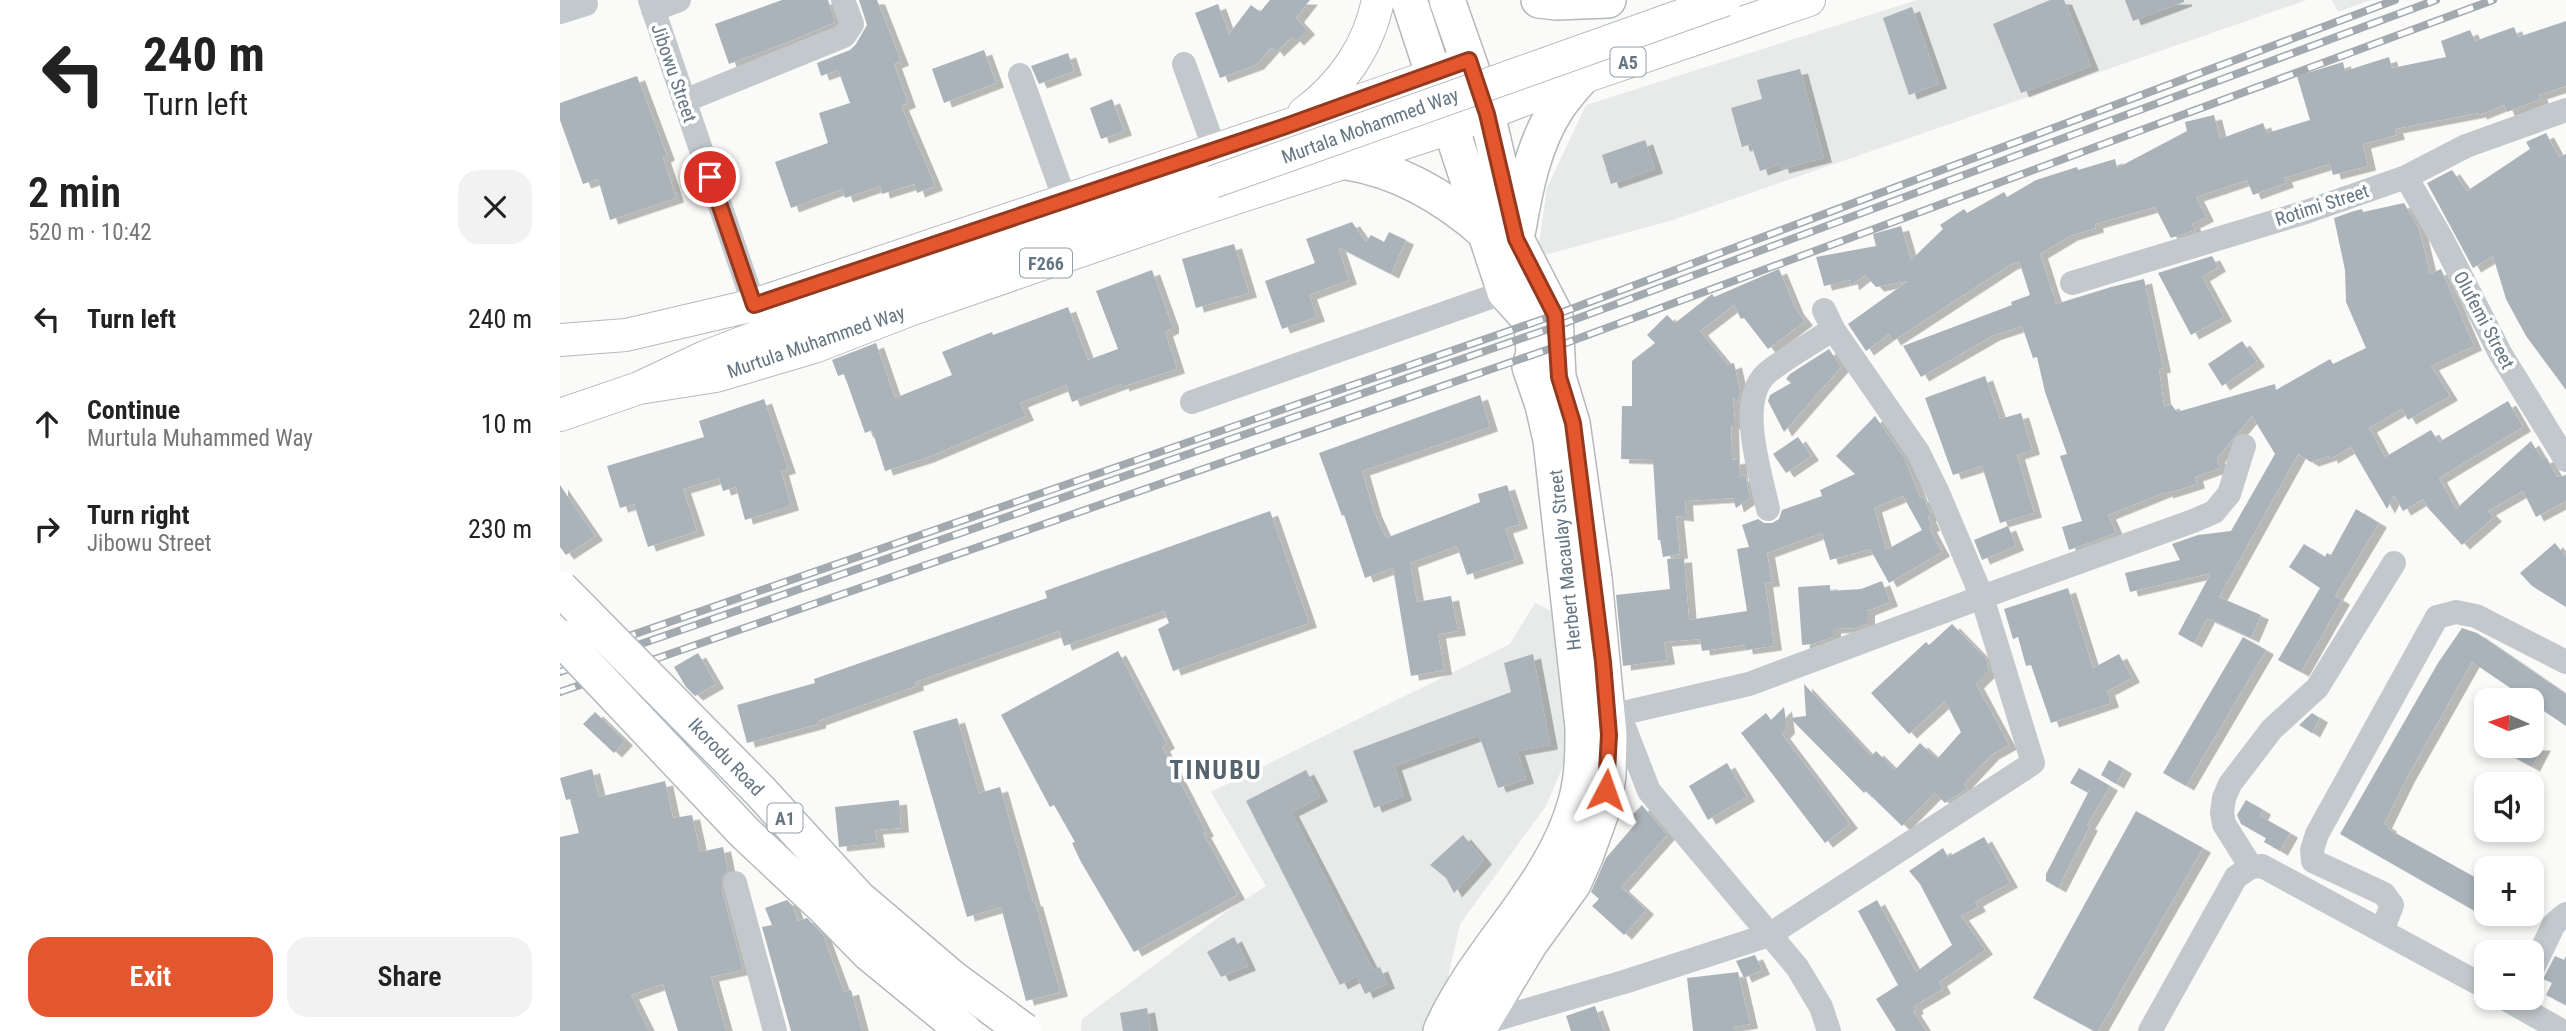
<!DOCTYPE html>
<meta charset="utf-8">
<style>
:root{--surface:#fff;--page:#f2f2f2;--text:#222;--muted:#767676;--accent:#e4572e}
body{margin:0;font-family:"Roboto Condensed",sans-serif;background:var(--page);color:var(--text);height:100vh;display:flex;flex-direction:column;font-size:26px;white-space:nowrap}
*{box-sizing:border-box;margin:0}
p{font-size:23px;color:var(--muted)}
.icon{flex:none;width:38px;height:38px;fill:none;stroke:currentColor;stroke-width:2;stroke-linecap:round;stroke-linejoin:round}
.map{position:relative;flex:1;overflow:hidden}
.drawer{display:flex;flex-direction:column;background:var(--surface);width:560px}
.drawer>*{flex:none}
.top-card{background:#fff;color:var(--text);overflow:hidden}
.needle{width:46px;rotate:273deg}
.fabs{position:absolute;left:1914px;top:688px;display:grid;gap:14px}
.fabs a{display:grid;place-items:center;width:70px;height:70px;border-radius:14px;background:var(--surface);box-shadow:0 4px 10px #0003;font-size:35px}
.pin{position:absolute;display:grid;place-items:center;width:60px;height:60px;color:#fff;margin:-30px;border:4px solid #fff;border-radius:50%;box-shadow:0 2px 7px #0007}
.me{position:absolute;width:77px;margin:-38px;rotate:4deg;stroke-linejoin:round;filter:drop-shadow(0 0 5px #0008)}
.turn{display:flex;align-items:center;gap:24px;height:147px;padding:0 28px;font-size:32px}
.turn .icon{width:91px;height:91px;stroke-width:2.5}
.turn b{display:block;font-size:49px;line-height:60px}
.round{display:grid;place-items:center;flex:none;width:74px;height:74px;border-radius:21px;background:var(--page)}
.headline{display:flex;align-items:center;justify-content:space-between;height:119px;padding:0 28px}
h1{font-size:42px;font-weight:600;line-height:52px}
.primary-button{display:flex;gap:14px;margin-top:auto;padding:14px 28px}
.primary-button a{flex:1;height:80px;border-radius:21px;background:var(--accent);color:#fff;font-size:28px;font-weight:600;line-height:80px;text-align:center}
.primary-button a+a{background:var(--page);color:var(--text)}
ul{padding:0;list-style:none}
li{display:flex;align-items:center;gap:21px;height:105px;padding:0 28px}
li div{flex:1}
li b{display:block;font-size:26px}
li em{font-style:normal}
main{display:flex;flex:1;min-height:0}
.map>svg:first-child{display:block}
</style>
<main>
<section class="drawer">
<div class="top-card">
<div class="turn"><svg class="icon" aria-label="left" viewBox="0 0 24 24"><path d="M17 20v-9H6M10 6l-5 5 5 5"/></svg><div><b>240 m</b>Turn left</div></div>
</div>
<div class="headline"><div><h1>2 min</h1><p>520 m · 10:42</p></div><a class="round"><svg class="icon" aria-label="close" viewBox="0 0 24 24"><path d="M6 6l12 12M18 6L6 18"/></svg></a></div>
<ul>
<li><svg class="icon" aria-label="left" viewBox="0 0 24 24"><path d="M17 20v-9H6M10 6l-5 5 5 5"/></svg><div><b>Turn left</b></div><em>240 m</em></li>
<li><svg class="icon" aria-label="ahead" viewBox="0 0 24 24"><path d="M12 20V5M6 11l6-6 6 6"/></svg><div><b>Continue</b><p>Murtula Muhammed Way</p></div><em>10 m</em></li>
<li><svg class="icon" aria-label="right" viewBox="0 0 24 24"><path d="M7 20v-9h11M14 6l5 5-5 5"/></svg><div><b>Turn right</b><p>Jibowu Street</p></div><em>230 m</em></li>
</ul>
<div class="primary-button"><a>Exit</a><a>Share</a></div>
</section>
<div class="map">
<svg width="2006" height="1031" viewBox="0 0 2006 1031">
<defs>
<filter id="shadow"><feDropShadow dx="8" dy="4.5" stdDeviation="0" flood-color="#0004"/></filter>
</defs>
<rect width="100%" height="100%" fill="#fafaf8"/>
<path fill="#e8e9e9" d="M 1357,0 L 1747,0 L 1113,220 L 977,257 L 987,188 L 1026,105 Z
M 1772,0 L 1811,0 L 1778,12 Z
M 975,603 L 998,614 L 1022,722 L 986,806 L 900,924 L 876,1031 L 521,1031 L 522,1019 L 667,911 L 706,886 L 651,792 L 950,644 Z"/>
<path fill="#aab3b9" fill-rule="evenodd" filter="url(#shadow)" d="M 222,0 L 268,0 L 275,22 L 238,38 L 169,64 L 155,24 Z
M 299,0 L 317,0 L 341,61 L 334,64 L 348,103 L 341,106 L 375,186 L 357,193 L 354,184 L 322,194 L 320,186 L 285,198 L 282,189 L 231,208 L 215,162 L 268,143 L 259,113 L 290,103 L 278,70 L 261,76 L 257,63 L 290,50 L 296,44 L 307,25 Z
M 710,0 L 750,0 L 736,18 L 747,30 L 736,41 L 732,37 L 716,52 L 712,47 L 696,65 L 660,78 L 635,13 L 658,4 L 669,34 L 691,5 L 700,12 Z
M 1490,0 L 1504,0 L 1531,66 L 1461,93 L 1433,24 Z
M 1565,0 L 1624,0 L 1624,2 L 1573,21 Z
M 1352,7 L 1379,84 L 1349,95 L 1323,18 Z
M 2006,21 L 2006,86 L 1979,95 L 1981,99 L 1947,112 L 1944,105 L 1919,115 L 1918,113 L 1835,129 L 1837,135 L 1803,144 L 1808,166 L 1773,175 L 1770,164 L 1724,178 L 1726,183 L 1693,195 L 1687,180 L 1636,197 L 1646,217 L 1632,224 L 1635,230 L 1611,238 L 1595,207 L 1535,224 L 1536,228 L 1510,236 L 1480,254 L 1496,304 L 1551,287 L 1584,279 L 1603,368 L 1599,369 L 1604,407 L 1611,404 L 1617,412 L 1715,384 L 1716,390 L 1770,359 L 1773,364 L 1806,348 L 1786,302 L 1785,270 L 1774,218 L 1794,211 L 1802,209 L 1803,212 L 1844,203 L 1859,229 L 1870,274 L 1881,269 L 1914,346 L 1871,366 L 1890,396 L 1848,420 L 1842,409 L 1809,428 L 1825,457 L 1871,430 L 1879,442 L 1948,401 L 1963,427 L 1879,478 L 1896,509 L 1971,441 L 1982,459 L 1986,457 L 1997,477 L 2006,475 L 2006,501 L 1976,517 L 1963,491 L 1928,511 L 1934,517 L 1902,545 L 1868,508 L 1863,499 L 1843,511 L 1834,495 L 1827,509 L 1791,447 L 1770,459 L 1769,456 L 1751,462 L 1738,454 L 1659,597 L 1701,615 L 1691,638 L 1647,618 L 1634,643 L 1618,634 L 1651,573 L 1570,592 L 1565,573 L 1620,560 L 1612,544 L 1638,535 L 1671,531 L 1715,454 L 1692,416 L 1657,458 L 1660,468 L 1635,477 L 1637,484 L 1605,494 L 1605,492 L 1548,515 L 1556,533 L 1509,550 L 1502,527 L 1522,521 L 1500,456 L 1507,454 L 1485,392 L 1477,357 L 1473,358 L 1462,326 L 1432,336 L 1361,377 L 1343,346 L 1452,305 L 1451,302 L 1470,295 L 1459,261 L 1448,266 L 1333,341 L 1329,334 L 1306,351 L 1288,324 L 1348,281 L 1316,287 L 1305,275 L 1291,286 L 1290,280 L 1264,286 L 1256,257 L 1316,246 L 1313,234 L 1341,226 L 1351,260 L 1383,229 L 1380,225 L 1404,209 L 1407,213 L 1444,192 L 1447,197 L 1476,180 L 1517,167 L 1518,170 L 1555,159 L 1557,168 L 1627,131 L 1625,122 L 1654,115 L 1660,139 L 1703,123 L 1707,133 L 1750,120 L 1737,76 L 1783,62 L 1785,71 L 1829,57 L 1832,68 L 1886,57 L 1881,41 L 1910,30 L 1915,41 L 1954,27 L 1958,37 Z
M 424,50 L 436,83 L 384,103 L 372,69 Z
M 508,53 L 514,71 L 479,84 L 471,66 Z
M 1240,69 L 1264,158 L 1221,169 L 1220,164 L 1200,171 L 1191,144 L 1182,147 L 1171,108 L 1202,99 L 1197,80 Z
M 77,76 L 107,156 L 103,158 L 116,198 L 50,220 L 38,179 L 23,184 L 0,120 L 0,103 Z
M 552,99 L 564,131 L 541,139 L 530,108 Z
M 1986,133 L 1999,157 L 2006,154 L 2006,390 L 1966,336 L 1946,299 L 1933,256 L 1913,268 L 1867,183 L 1892,170 L 1907,191 L 1970,149 L 1966,142 Z
M 1085,140 L 1095,169 L 1051,184 L 1042,155 Z
M 792,222 L 806,242 L 811,235 L 824,242 L 829,232 L 846,240 L 831,274 L 778,247 L 789,280 L 749,295 L 757,317 L 722,329 L 705,281 L 755,263 L 746,239 Z
M 674,244 L 689,293 L 636,308 L 622,259 Z
M 1652,256 L 1658,267 L 1642,277 L 1664,317 L 1631,335 L 1598,273 Z
M 1219,269 L 1236,310 L 1245,321 L 1208,349 L 1184,318 L 1181,319 L 1174,305 L 1140,331 L 1168,365 L 1174,363 L 1180,391 L 1178,402 L 1173,397 L 1175,425 L 1171,425 L 1172,460 L 1179,459 L 1180,477 L 1185,474 L 1190,498 L 1176,508 L 1173,498 L 1125,501 L 1126,517 L 1116,516 L 1120,554 L 1103,557 L 1100,540 L 1098,540 L 1093,460 L 1061,459 L 1062,406 L 1072,406 L 1072,361 L 1095,343 L 1087,335 L 1107,315 L 1115,323 L 1152,294 L 1154,297 Z
M 592,270 L 611,323 L 611,329 L 605,332 L 617,369 L 561,387 L 561,384 L 512,402 L 506,385 L 460,403 L 466,416 L 366,458 L 325,471 L 312,430 L 305,433 L 284,374 L 278,376 L 272,360 L 316,343 L 335,398 L 392,375 L 382,352 L 432,332 L 433,335 L 508,307 L 528,360 L 558,349 L 536,291 Z
M 1682,341 L 1697,362 L 1662,386 L 1648,364 Z
M 1269,349 L 1281,367 L 1224,432 L 1208,401 L 1210,395 L 1231,383 L 1226,379 L 1230,374 Z
M 1425,376 L 1440,419 L 1461,413 L 1472,450 L 1457,455 L 1474,513 L 1440,523 L 1422,466 L 1393,475 L 1365,398 Z
M 920,395 L 930,427 L 802,471 L 814,512 L 826,538 L 920,502 L 918,494 L 947,485 L 960,524 L 945,529 L 956,559 L 907,575 L 897,546 L 850,563 L 857,602 L 891,596 L 898,631 L 878,634 L 884,670 L 851,676 L 833,568 L 805,578 L 784,515 L 782,516 L 759,453 Z
M 204,399 L 228,469 L 221,471 L 231,506 L 185,520 L 176,487 L 163,491 L 159,478 L 123,489 L 137,531 L 88,547 L 74,504 L 60,508 L 47,466 L 144,437 L 139,421 Z
M 1315,416 L 1345,459 L 1360,498 L 1363,496 L 1371,515 L 1368,517 L 1372,526 L 1369,528 L 1382,552 L 1329,583 L 1310,549 L 1270,560 L 1262,533 L 1207,553 L 1212,582 L 1205,583 L 1214,646 L 1185,650 L 1184,645 L 1142,651 L 1140,639 L 1104,642 L 1107,660 L 1063,666 L 1056,595 L 1110,589 L 1107,559 L 1124,558 L 1129,620 L 1187,611 L 1177,549 L 1189,547 L 1182,525 L 1198,519 L 1204,523 L 1212,523 L 1219,519 L 1222,510 L 1262,496 L 1260,490 L 1295,474 L 1276,456 ZM 1343,496 L 1362,530 L 1326,550 L 1314,508 Z
M 1238,437 L 1251,456 L 1226,473 L 1213,454 Z
M 0,485 L 35,536 L 6,555 L 0,547 Z
M 1796,509 L 1819,523 L 1775,596 L 1782,600 L 1741,672 L 1718,660 L 1760,588 L 1729,567 L 1744,544 L 1765,557 L 1767,553 L 1771,555 Z
M 710,511 L 749,623 L 613,671 L 598,629 L 609,623 L 604,611 L 504,646 L 499,631 L 355,682 L 356,686 L 258,721 L 258,724 L 187,743 L 177,705 L 255,683 L 254,679 L 487,598 L 485,591 Z
M 1448,526 L 1456,546 L 1422,560 L 1414,540 Z
M 1995,543 L 2006,557 L 2006,607 L 1972,586 L 1960,573 Z
M 1322,581 L 1330,602 L 1307,611 L 1307,624 L 1295,628 L 1273,629 L 1273,637 L 1253,644 L 1242,645 L 1238,587 L 1270,585 L 1270,591 L 1301,589 Z
M 1508,588 L 1533,668 L 1559,654 L 1572,678 L 1547,691 L 1551,703 L 1491,723 L 1471,665 L 1466,666 L 1458,637 L 1453,639 L 1444,609 Z
M 1392,624 L 1426,659 L 1429,671 L 1416,684 L 1449,745 L 1431,755 L 1404,784 L 1407,788 L 1406,789 L 1385,803 L 1375,793 L 1342,826 L 1306,791 L 1304,793 L 1230,718 L 1246,716 L 1244,684 L 1311,756 L 1316,751 L 1335,770 L 1360,743 L 1377,759 L 1401,732 L 1385,701 L 1349,734 L 1311,693 L 1366,642 L 1369,645 Z
M 1902,628 L 1917,633 L 2006,694 L 2006,726 L 1972,703 L 1972,700 L 1968,700 L 1912,662 L 1846,779 L 1824,824 L 1829,827 L 1828,829 L 1927,884 L 1927,902 L 1920,914 L 1780,834 L 1878,663 Z
M 1683,637 L 1706,650 L 1626,786 L 1603,773 Z
M 558,651 L 607,744 L 602,747 L 646,832 L 643,833 L 677,895 L 574,952 L 521,862 L 512,843 L 515,842 L 494,805 L 490,807 L 441,715 Z
M 138,653 L 156,684 L 135,696 L 126,687 L 114,667 Z
M 973,654 L 990,745 L 957,751 L 966,779 L 938,788 L 919,735 L 834,766 L 844,796 L 814,808 L 793,751 L 951,692 L 944,663 Z
M 1224,707 L 1227,729 L 1222,734 L 1290,824 L 1265,843 L 1181,733 L 1206,713 L 1211,720 Z
M 35,712 L 65,741 L 54,753 L 23,724 Z
M 1752,713 L 1760,718 L 1752,733 L 1739,725 Z
M 397,718 L 419,793 L 440,787 L 473,902 L 475,902 L 500,992 L 466,1001 L 441,907 L 407,917 L 353,731 Z
M 1933,746 L 1983,746 L 1972,767 Z
M 1549,760 L 1564,769 L 1556,784 L 1541,775 Z
M 1167,763 L 1187,797 L 1148,820 L 1129,786 Z
M 1519,768 L 1550,786 L 1527,825 L 1530,826 L 1498,888 L 1486,881 L 1486,874 L 1530,789 L 1527,792 L 1510,783 Z
M 32,769 L 39,797 L 105,781 L 113,818 L 132,815 L 140,852 L 163,847 L 168,871 L 161,879 L 161,887 L 183,970 L 151,977 L 166,1031 L 118,1031 L 103,984 L 71,995 L 89,1031 L 0,1031 L 0,837 L 19,833 L 10,799 L 6,800 L 0,778 Z
M 746,770 L 760,797 L 731,812 L 813,970 L 820,967 L 827,984 L 805,994 L 797,976 L 780,985 L 686,801 Z
M 339,800 L 341,828 L 315,830 L 317,843 L 279,847 L 275,807 Z
M 1686,800 L 1703,810 L 1700,816 L 1730,833 L 1720,851 L 1704,842 L 1706,838 L 1681,824 L 1677,815 Z
M 1082,805 L 1107,835 L 1061,887 L 1086,910 L 1064,935 L 1032,906 L 1039,899 L 1031,892 L 1046,858 L 1077,822 L 1071,816 Z
M 1576,811 L 1643,848 L 1538,1031 L 1534,1031 L 1473,998 Z
M 903,835 L 924,860 L 894,893 L 886,878 L 870,865 Z
M 1424,837 L 1450,883 L 1415,902 L 1418,907 L 1401,916 L 1425,950 L 1379,982 L 1383,989 L 1354,1006 L 1356,1009 L 1353,1011 L 1366,1031 L 1336,1031 L 1316,999 L 1338,985 L 1298,911 L 1317,900 L 1356,972 L 1392,945 L 1360,884 L 1349,871 L 1383,848 L 1388,857 Z
M 227,900 L 232,905 L 238,921 L 247,918 L 263,935 L 284,992 L 291,990 L 302,1031 L 231,1031 L 202,927 L 212,925 L 205,908 Z
M 674,937 L 688,966 L 661,977 L 647,952 Z
M 1195,955 L 1202,970 L 1184,978 L 1176,961 Z
M 1995,956 L 2004,960 L 2006,956 L 2006,1005 L 1986,995 L 1992,983 L 1983,979 Z
M 1178,972 L 1190,1024 L 1174,1027 L 1175,1031 L 1133,1031 L 1127,978 Z
M 1035,1006 L 1044,1031 L 1011,1031 L 1006,1016 Z
M 587,1008 L 591,1031 L 563,1031 L 560,1013 Z"/>
<g fill="none" stroke-linecap="round" stroke-linejoin="round">
<defs>
<path id="major" d="M 744,113 C 782,85 809,46 818,0
M 0,340 L 66,335 L 194,305 L 726,126 L 874,75 L 909,60
M 79,388 L 156,376 L 254,347 L 352,309 L 639,210 L 890,128 L 1021,78 L 1249,0
M 0,415 L 79,388 L 145,357 L 337,283 L 653,182"/>
<path id="highway" d="M 849,0 L 945,292 L 972,322 L 974,353 L 970,367 L 983,405 L 991,440 L 1023,727 C 1023,753 1023,777 1016,802 C 992,889 916,950 881,1031
M 887,0 L 927,114 L 956,239 L 995,315 L 998,377 L 1012,423 L 1034,578 L 1049,735 L 1048,775 L 1044,804 L 1025,857 L 1013,884 L 970,943 L 917,1031
M 979,0 L 996,2 L 1048,0
M 787,162 C 839,170 886,198 926,233
M 958,229 C 965,188 974,143 997,108 C 1004,97 1013,87 1021,78"/>
</defs>
<use href="#major" stroke="#b5babe" stroke-width="34"/>
<use href="#highway" stroke="#b4b9bd" stroke-width="38"/>
<path stroke="#c3c8cc" stroke-width="24" d="M 90,0 L 194,305
M 93,10 L 119,0
M 0,12 L 26,4
M 624,64 L 655,150
M 460,75 L 505,200
M 124,101 L 284,36 L 292,24 L 283,0
M 1846,177 L 1882,239 L 1940,353 L 2006,460
M 1512,283 L 1746,212 L 1846,177 L 1906,146 L 2006,110
M 632,402 L 945,292
M 1208,509 C 1201,474 1176,402 1206,374 C 1223,359 1253,343 1273,329
M 1045,699 L 1059,714 L 1189,684 L 1422,597 L 1633,521 L 1654,512 L 1669,494 L 1684,446
M 1059,714 L 1089,791 L 1237,967 L 1261,1007 L 1269,1031
M 1691,867 L 1664,824 L 1662,813 L 1664,798 L 1670,784 L 1712,729 L 1757,688 L 1834,563
M 175,883 L 215,1031
M 1822,931 L 1832,905 L 1824,894 L 1753,861 L 1752,850 L 1757,834 L 1877,617 L 1896,612 L 1916,616 L 2006,662
M 1972,970 L 1994,924 L 2006,914
M 1944,998 L 2002,1031
M 923,1023 L 1064,982 L 1209,935 L 1473,763 L 1422,597 L 1378,493 L 1358,452 L 1273,329 L 1264,310
M 1590,1031 L 1676,877 L 1691,867 L 1702,866 L 1927,988"/>
<use href="#major" stroke="#fff" stroke-width="32"/>
<use href="#highway" stroke="#fff" stroke-width="35"/>
<defs>
<path id="rail" d="M 0,660 L 995,315 L 1835,0
M 0,672 L 997,326 L 1876,0
M 0,692 L 998,346 L 1933,0"/>
</defs>
<use href="#rail" stroke="#a2aab0" stroke-width="8"/>
<use href="#rail" stroke="#fff" stroke-width="5" stroke-dasharray="16" stroke-linecap="butt"/>
<defs>
<path id="major-bridge" d="M 653,182 L 1165,0"/>
<path id="highway-bridge" d="M 0,588 L 201,792 L 298,898 L 392,978 L 464,1031
M 0,637 L 184,832 L 265,908 L 309,953 L 404,1031"/>
</defs>
<use href="#major-bridge" stroke="#b5babe" stroke-width="34" stroke-linecap="butt"/>
<use href="#highway-bridge" stroke="#b4b9bd" stroke-width="38" stroke-linecap="butt"/>
<use href="#major-bridge" stroke="#fff" stroke-width="32"/>
<use href="#highway-bridge" stroke="#fff" stroke-width="35"/>
</g>
<g fill="none" stroke-linecap="round" stroke-linejoin="round">
<defs>
<path id="route" d="M 150,177 L 194,305 L 726,126 L 909,60 L 927,114 L 956,239 L 995,315 L 999,377 L 1013,423 L 1043,662 L 1049,735 L 1046,790"/>
</defs>
<use href="#route" stroke="#94391e" stroke-width="18"/>
<use href="#route" stroke="#e4572e" stroke-width="12"/>
</g>
<g text-anchor="middle" dominant-baseline="central" stroke-width="7" stroke-linejoin="round" paint-order="stroke">
<g fill="#fff" stroke="#939fa8" stroke-width="2">
<rect x="1050.5" y="47.5" width="35" height="29" rx="5"/>
<rect x="460" y="248.5" width="52" height="29" rx="5"/>
<rect x="207.5" y="803.5" width="35" height="29" rx="5"/>
</g>
<g font-size="18" font-weight="bold" fill="#657683">
<text x="1068" y="62">A5</text>
<text x="486" y="263">F266</text>
<text x="225" y="818">A1</text>
</g>
<g font-size="19" fill="#657683" stroke="#fff">
<text transform="translate(114 73) rotate(71)">Jibowu Street</text>
<text transform="translate(810 126) rotate(-20)">Murtala Mohammed Way</text>
<text transform="translate(1762 205) rotate(-18)">Rotimi Street</text>
<text transform="translate(1924 320) rotate(62)">Olufemi Street</text>
<text transform="translate(256 342) rotate(-19)">Murtula Muhammed Way</text>
<text transform="translate(1005 560) rotate(-96)">Herbert Macaulay Street</text>
<text transform="translate(166 757) rotate(46)">Ikorodu Road</text>
</g>
<g font-size="26" font-weight="bold" letter-spacing="2" fill="#57646e" stroke="#fff">
<text x="656" y="770">TINUBU</text>
</g>
</g>
</svg>
<div class="fabs">
<a><svg class="needle" viewBox="-14 -14 28 28"><path d="M0-13l5 13h-10z" fill="#e53935"/><path d="M0 13l5-13h-10z" fill="#767676"/></svg></a>
<a><svg class="icon" aria-label="sound" viewBox="0 0 24 24"><path d="M4 9h4l5-4v14l-5-4H4zM17 9q2 3 0 6"/></svg></a>
<a>+</a>
<a>−</a>
</div>
<div class="pin" style="left:150px;top:177px;background:#d93025"><svg class="icon" aria-label="arrive" viewBox="0 0 24 24"><path d="M6 21V4h12l-3 4 3 4H6"/></svg></div>
<svg class="me" style="left:1046px;top:790px" viewBox="-20 -20 40 40"><path d="M0-17L14 15 0 8-14 15z" fill="#e4572e" stroke="#fff" stroke-width="4"/></svg>
</div>
</main>
